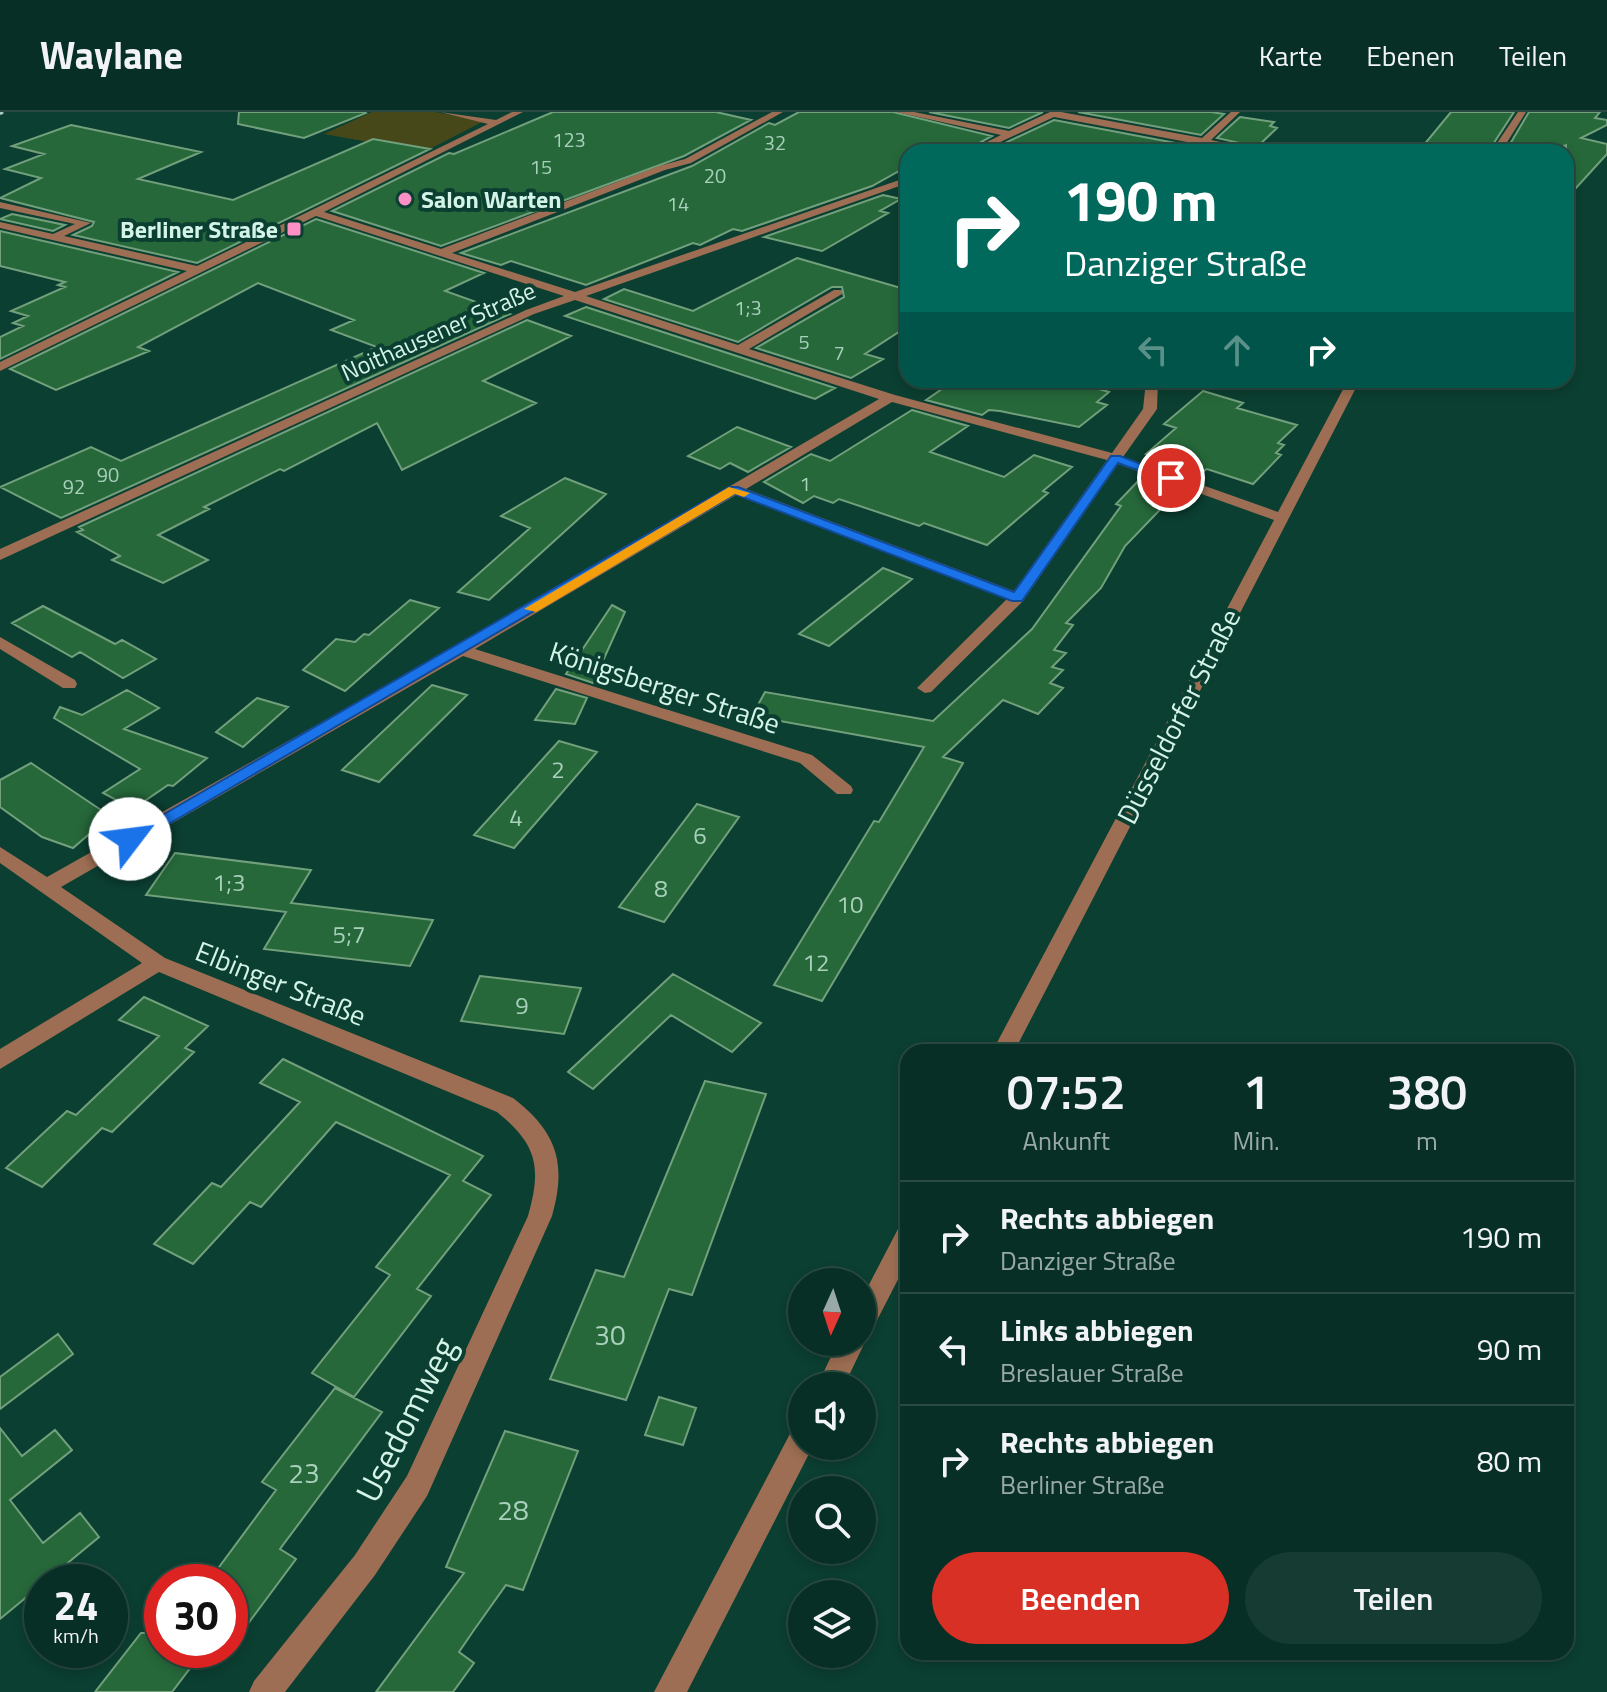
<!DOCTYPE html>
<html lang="de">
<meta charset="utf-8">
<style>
:root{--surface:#082f25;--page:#163b32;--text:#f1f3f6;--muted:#98a9a7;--line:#294a42;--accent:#d93025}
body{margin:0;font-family:"Titillium Web",sans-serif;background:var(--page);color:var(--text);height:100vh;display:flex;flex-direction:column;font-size:30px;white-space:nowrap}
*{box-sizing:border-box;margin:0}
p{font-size:26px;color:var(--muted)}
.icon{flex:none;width:44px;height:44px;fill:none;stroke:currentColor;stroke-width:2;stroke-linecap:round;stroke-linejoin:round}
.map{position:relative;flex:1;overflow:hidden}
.drawer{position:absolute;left:900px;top:932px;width:674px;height:616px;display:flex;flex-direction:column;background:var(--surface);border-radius:24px;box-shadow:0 4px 12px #0003,0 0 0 2px var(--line)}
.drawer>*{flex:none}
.hud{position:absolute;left:900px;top:32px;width:674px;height:244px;border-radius:24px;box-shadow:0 4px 12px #0003,0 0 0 2px var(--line);background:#00695c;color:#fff;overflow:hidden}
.needle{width:52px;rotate:183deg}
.buttons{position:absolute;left:788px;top:1156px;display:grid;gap:16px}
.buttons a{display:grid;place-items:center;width:88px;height:88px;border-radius:50%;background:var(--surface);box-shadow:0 4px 12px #0003,0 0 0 2px var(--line);font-size:40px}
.speed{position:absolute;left:24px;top:1452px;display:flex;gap:16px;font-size:40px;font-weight:700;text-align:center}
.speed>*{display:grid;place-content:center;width:104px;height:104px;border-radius:50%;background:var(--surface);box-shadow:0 4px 12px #0003,0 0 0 2px var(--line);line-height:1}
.speed small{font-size:20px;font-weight:400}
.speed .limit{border:12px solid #d22;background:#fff;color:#111}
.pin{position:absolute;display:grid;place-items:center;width:68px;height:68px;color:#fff;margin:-34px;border:4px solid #fff;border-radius:50%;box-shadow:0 2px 8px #0007}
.me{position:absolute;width:88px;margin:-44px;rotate:60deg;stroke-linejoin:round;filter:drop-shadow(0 0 6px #0008)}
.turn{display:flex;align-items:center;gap:28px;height:168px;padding:0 32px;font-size:36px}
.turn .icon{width:104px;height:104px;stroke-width:2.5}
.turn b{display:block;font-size:56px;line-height:68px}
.lanes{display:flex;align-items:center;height:76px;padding:0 32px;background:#0003;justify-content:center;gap:40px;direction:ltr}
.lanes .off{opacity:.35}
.eta{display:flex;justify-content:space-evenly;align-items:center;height:136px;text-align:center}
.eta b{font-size:48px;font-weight:600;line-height:56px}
.cta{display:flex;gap:16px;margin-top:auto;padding:16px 32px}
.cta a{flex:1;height:92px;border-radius:48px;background:var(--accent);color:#fff;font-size:32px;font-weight:600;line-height:92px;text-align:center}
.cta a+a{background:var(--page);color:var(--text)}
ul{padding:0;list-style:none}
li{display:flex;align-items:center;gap:24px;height:112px;padding:0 32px;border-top:2px solid var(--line)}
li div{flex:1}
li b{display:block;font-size:30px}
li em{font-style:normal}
header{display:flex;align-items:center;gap:48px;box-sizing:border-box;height:112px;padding:0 40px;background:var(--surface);border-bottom:2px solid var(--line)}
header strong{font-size:38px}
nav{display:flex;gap:44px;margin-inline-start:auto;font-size:28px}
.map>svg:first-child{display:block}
</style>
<header>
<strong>Waylane</strong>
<nav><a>Karte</a><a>Ebenen</a><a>Teilen</a></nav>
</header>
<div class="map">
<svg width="1607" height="1580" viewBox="0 0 1607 1580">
<rect width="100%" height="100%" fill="#0b3f31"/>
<path fill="#474819" d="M 372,0 L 435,0 L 484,9 L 424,40 L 324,22 Z"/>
<path fill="#26683a" stroke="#72a07c" stroke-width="2" d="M 239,0 L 365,0 L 366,1 L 304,26 L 238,12 Z
M 553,0 L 716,0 L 751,8 L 684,44 L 441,134 L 332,99 L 449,41 L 454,42 Z
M 799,0 L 893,0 L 992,24 L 963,40 L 908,40 L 908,54 L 872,74 L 742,119 L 733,117 L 700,133 L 693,131 L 586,173 L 511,149 L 501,153 L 461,141 L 692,54 L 769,11 L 775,13 Z
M 929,0 L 1043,0 L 1009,16 Z
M 1078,0 L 1211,0 L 1224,2 L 1201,23 Z
M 1451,0 L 1514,0 L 1488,40 L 1418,40 Z
M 1529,0 L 1600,0 L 1595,6 L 1607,8 L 1607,13 L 1581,26 L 1607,32 L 1607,42 L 1566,87 L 1566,33 L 1551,40 L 1507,37 Z
M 1240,5 L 1274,10 L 1270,14 L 1277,16 L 1257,35 L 1217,26 Z
M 1054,8 L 1202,36 L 1240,40 L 986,40 Z
M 71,13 L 201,40 L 138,67 L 233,88 L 373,27 L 430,37 L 197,151 L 73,123 L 92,114 L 94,110 L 0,86 L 41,66 L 5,57 L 44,42 L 12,34 Z
M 883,83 L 901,87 L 880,99 L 888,101 L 822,139 L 764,125 Z
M 12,102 L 65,113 L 53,119 L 0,107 Z
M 316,107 L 484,161 L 445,179 L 510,202 L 61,406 L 0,375 L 91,335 L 121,349 L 377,235 L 331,218 L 354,208 L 258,171 L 138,235 L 149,239 L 56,278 L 10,257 Z
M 0,119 L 178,160 L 0,247 L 0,225 L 23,214 L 13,211 L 28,204 L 11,199 L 65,175 L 58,173 L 65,170 L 0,154 Z
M 797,146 L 908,178 L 908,214 L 865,242 L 883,247 L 851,266 L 756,236 L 844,185 L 842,175 L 832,175 L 738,230 L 604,187 L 624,177 L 693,199 Z
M 586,195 L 835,276 L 815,287 L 565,204 Z
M 527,208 L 571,224 L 483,269 L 536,291 L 402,358 L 377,311 L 284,359 L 280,357 L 204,395 L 209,397 L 158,423 L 208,448 L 163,471 L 112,448 L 120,444 L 77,420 L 83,418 L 79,415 Z
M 955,268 L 1111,268 L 1099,277 L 1109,280 L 1097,290 L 1107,293 L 1079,315 L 1000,299 L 989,298 L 982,303 L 926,288 Z
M 1203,279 L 1243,291 L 1237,296 L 1297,313 L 1278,331 L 1284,333 L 1276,341 L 1281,343 L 1253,372 L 1207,357 L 1192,366 L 1155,353 L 1162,347 L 1146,342 L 1176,316 L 1164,312 Z
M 912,298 L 968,314 L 930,340 L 1004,365 L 1034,343 L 1072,355 L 1043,379 L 1048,381 L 987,433 L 924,411 L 919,414 L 839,387 L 833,391 L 814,384 L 803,391 L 764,370 L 811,342 L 830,349 Z
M 737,315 L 791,335 L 748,360 L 730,351 L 720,357 L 688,344 Z
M 1143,364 L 1180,377 L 1125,434 L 1101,476 L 1066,511 L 1073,513 L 1054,538 L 1066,541 L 1052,555 L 1063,558 L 1050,571 L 1063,576 L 1038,602 L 1003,588 L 943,645 L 963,651 L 822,889 L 774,873 L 874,709 L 879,710 L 924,635 L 752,604 L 765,580 L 933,609 L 1032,517 L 1121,394 L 1116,392 Z
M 565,366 L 606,382 L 489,488 L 458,480 L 530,416 L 501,404 Z
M 883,456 L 912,467 L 829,534 L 799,522 Z
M 410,488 L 439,496 L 345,579 L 303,558 L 336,527 L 355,530 L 364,522 L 369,523 Z
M 612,493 L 625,500 L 593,571 L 566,562 Z
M 43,494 L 115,532 L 122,528 L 156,547 L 123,566 L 80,540 L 72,545 L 12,511 Z
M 432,573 L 467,583 L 379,670 L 342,658 Z
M 556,577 L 587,586 L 575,612 L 535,608 Z
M 127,578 L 159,596 L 124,617 L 207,646 L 173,674 L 168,673 L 133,697 L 103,681 L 140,657 L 54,606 L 60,595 L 82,603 Z
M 257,586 L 288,595 L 243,635 L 216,620 Z
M 559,629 L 597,640 L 514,736 L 474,723 Z
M 31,651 L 110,704 L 73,736 L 42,725 L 0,695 L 0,668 Z
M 697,692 L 739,705 L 664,810 L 619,795 Z
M 175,741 L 311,758 L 291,791 L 433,808 L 410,854 L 264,837 L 286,800 L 146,783 Z
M 673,862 L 761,911 L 732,940 L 671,903 L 593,977 L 568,960 Z
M 480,864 L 581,876 L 564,922 L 461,909 Z
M 144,885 L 208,914 L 185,936 L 194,940 L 112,1020 L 102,1016 L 42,1075 L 6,1056 L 67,999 L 76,1003 L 159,924 L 119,908 Z
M 283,947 L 483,1044 L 463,1069 L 491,1083 L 417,1177 L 431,1184 L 354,1285 L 312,1261 L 390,1163 L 376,1155 L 450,1063 L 336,1010 L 261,1095 L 250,1090 L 193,1152 L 154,1132 L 212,1071 L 221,1075 L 300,990 L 260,971 Z
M 705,969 L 766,982 L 692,1183 L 669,1177 L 626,1288 L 550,1267 L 596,1158 L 624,1165 Z
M 58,1222 L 73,1242 L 0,1297 L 0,1265 Z
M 335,1276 L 382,1300 L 280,1437 L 296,1447 L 230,1536 L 230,1470 L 208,1470 L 276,1378 L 262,1370 Z
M 659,1285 L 696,1296 L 683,1333 L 645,1323 Z
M 0,1316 L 22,1344 L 55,1318 L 72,1338 L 10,1388 L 43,1431 L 80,1401 L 99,1425 L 0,1507 Z
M 505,1319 L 578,1339 L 523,1478 L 506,1473 L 474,1518 L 459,1540 L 474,1551 L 453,1580 L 376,1580 L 464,1461 L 446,1455 Z
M 141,1521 L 151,1521 L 162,1529 L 162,1538 L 204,1538 L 172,1580 L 95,1580 Z"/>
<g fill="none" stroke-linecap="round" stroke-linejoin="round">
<path fill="#9d6e53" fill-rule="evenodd" d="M 440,0 L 496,8 L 512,0 L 523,0 L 324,100 L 441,137 L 659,54 L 685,47 L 772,0 L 783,0 L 691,51 L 665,58 L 452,141 L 575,180 L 908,65 L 908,71 L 586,184 L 738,233 L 834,178 L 842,178 L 842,182 L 749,237 L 895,283 L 1112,341 L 1143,297 L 1146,269 L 1158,268 L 1157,297 L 1123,345 L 1278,400 L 1348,268 L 1360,268 L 1014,940 L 992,940 L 1274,408 L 1118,352 L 1023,489 L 931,580 L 925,581 L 917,576 L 1007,487 L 736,383 L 475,537 L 812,643 L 851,674 L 853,678 L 851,682 L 837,682 L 800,651 L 463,544 L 61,775 L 165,846 L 513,986 C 557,1020 567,1051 552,1104 L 427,1384 L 375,1463 L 285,1580 L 249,1580 L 254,1569 L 355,1443 L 407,1364 L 528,1104 C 542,1055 537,1032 497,1000 L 159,860 L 0,957 L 0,937 L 142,851 L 0,751 L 0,735 L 47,765 L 455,535 L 879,287 L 575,188 L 534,202 L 0,448 L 0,437 L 526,198 L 564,184 L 316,104 L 0,259 L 0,250 L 187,159 L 0,116 L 0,110 L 53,122 L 75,112 L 0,96 L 0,90 L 91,111 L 64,124 L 197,154 L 488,12 ZM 892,290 L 1107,348 L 1014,479 L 746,377 Z
M 896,0 L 914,0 L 1009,19 L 1050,0 L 1061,0 L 1202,26 L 1231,0 L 1240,0 L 1211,28 L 1268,40 L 1203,33 L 1054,5 L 979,40 L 966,40 L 1001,23 Z
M 1518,0 L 1526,0 L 1501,40 L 1491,40 Z
M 0,525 L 75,568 L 77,572 L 75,576 L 63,576 L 0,537 Z
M 908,1112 L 908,1148 L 871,1220 L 862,1224 L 865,1230 L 844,1274 L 817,1274 L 838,1230 L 862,1230 L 862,1186 L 899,1115 Z
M 802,1314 L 802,1334 L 813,1334 L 812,1336 L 687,1580 L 654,1580 L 792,1318 Z"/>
<path stroke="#a7cbbf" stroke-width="3" stroke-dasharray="7 7" stroke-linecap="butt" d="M 0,2 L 3,0"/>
</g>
<path fill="#1a73e8" stroke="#114b97" stroke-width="2" d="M 1111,344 L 1120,344 L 1178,366 L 1167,369 L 1118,351 L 1022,489 L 1012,489 L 735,382 L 136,731 L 124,731 L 121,727 L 729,375 L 738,375 L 1014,480 Z"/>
<path fill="#f59e0b" d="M 729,375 L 750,381 L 744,385 L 735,382 L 536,500 L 524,497 Z"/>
<g fill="#fc8fc3" stroke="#0b3f31" stroke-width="3">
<circle cx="405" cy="87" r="8"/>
<rect x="286" y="109" width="16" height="16" rx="4"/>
</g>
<g text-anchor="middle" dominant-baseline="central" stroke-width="8" stroke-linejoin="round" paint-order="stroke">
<g font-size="20" fill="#a8d1bc">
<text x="569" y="27">123</text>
<text x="775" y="30">32</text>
<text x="541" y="54">15</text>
<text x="715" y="63">20</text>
<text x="678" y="91">14</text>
<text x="748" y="195">1;3</text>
<text x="804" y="229">5</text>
<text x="839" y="240">7</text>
<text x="108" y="362">90</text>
<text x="805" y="371">1</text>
<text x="74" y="374">92</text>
</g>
<g font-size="24" font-weight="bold" fill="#d4f4e8" stroke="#0b3f31" text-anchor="start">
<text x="421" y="87">Salon Warten</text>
<text x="278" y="117" text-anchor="end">Berliner Straße</text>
</g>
<g font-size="24" fill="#d4f4e8" stroke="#0b3f31">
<text transform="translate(438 219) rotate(-24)">Noithausener Straße</text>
</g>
<g font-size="24" fill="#a8d1bc">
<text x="558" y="657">2</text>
<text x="516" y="705">4</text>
<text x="700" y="723">6</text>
<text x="229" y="770">1;3</text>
<text x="661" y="776">8</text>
<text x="850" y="792">10</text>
<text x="349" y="822">5;7</text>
<text x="816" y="850">12</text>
<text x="522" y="893">9</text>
</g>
<g font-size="28" fill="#d4f4e8" stroke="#0b3f31">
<text transform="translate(665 575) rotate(18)">Königsberger Straße</text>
<text transform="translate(1178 604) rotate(-63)">Düsseldorfer Straße</text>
<text transform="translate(281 871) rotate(22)">Elbinger Straße</text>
</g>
<g font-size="28" fill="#a8d1bc">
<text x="610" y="1222">30</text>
<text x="304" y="1360">23</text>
<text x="513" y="1397">28</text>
</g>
<g font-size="34" fill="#d4f4e8" stroke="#0b3f31">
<text transform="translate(405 1307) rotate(-63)">Usedomweg</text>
</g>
</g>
</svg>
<div class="buttons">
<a><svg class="needle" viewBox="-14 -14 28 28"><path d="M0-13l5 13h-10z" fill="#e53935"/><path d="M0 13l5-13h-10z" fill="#98a9a7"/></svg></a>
<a><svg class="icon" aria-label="sound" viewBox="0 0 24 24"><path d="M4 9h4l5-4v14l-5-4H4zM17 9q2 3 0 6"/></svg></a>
<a><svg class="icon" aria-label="search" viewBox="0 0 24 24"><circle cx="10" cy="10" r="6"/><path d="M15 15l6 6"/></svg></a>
<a><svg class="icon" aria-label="layers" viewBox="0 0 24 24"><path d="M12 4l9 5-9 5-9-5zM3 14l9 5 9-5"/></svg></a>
</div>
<div class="speed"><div>24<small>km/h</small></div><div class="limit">30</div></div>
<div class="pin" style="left:1171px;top:366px;background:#d93025"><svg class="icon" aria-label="arrive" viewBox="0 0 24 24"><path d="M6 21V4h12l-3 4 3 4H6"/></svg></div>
<svg class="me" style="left:130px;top:727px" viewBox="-20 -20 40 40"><circle r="19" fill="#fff"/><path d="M0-13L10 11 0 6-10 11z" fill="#1a73e8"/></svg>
<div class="hud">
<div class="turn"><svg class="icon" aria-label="right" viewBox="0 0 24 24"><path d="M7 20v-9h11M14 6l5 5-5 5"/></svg><div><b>190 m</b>Danziger Straße</div></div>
<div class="lanes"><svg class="icon off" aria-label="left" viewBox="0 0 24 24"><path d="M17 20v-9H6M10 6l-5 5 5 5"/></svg><svg class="icon off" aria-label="ahead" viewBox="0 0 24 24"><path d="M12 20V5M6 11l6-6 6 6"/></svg><svg class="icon" aria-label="right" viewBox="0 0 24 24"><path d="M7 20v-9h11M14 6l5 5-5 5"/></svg></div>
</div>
<section class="drawer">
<div class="eta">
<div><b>07:52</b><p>Ankunft</p></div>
<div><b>1</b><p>Min.</p></div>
<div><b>380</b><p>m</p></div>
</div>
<ul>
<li><svg class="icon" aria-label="right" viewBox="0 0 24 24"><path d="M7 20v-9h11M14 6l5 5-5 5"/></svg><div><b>Rechts abbiegen</b><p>Danziger Straße</p></div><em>190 m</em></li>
<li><svg class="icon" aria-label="left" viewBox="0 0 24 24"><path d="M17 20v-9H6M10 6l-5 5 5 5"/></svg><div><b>Links abbiegen</b><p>Breslauer Straße</p></div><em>90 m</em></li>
<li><svg class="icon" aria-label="right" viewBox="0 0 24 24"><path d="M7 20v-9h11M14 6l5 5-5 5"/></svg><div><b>Rechts abbiegen</b><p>Berliner Straße</p></div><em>80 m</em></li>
</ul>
<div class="cta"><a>Beenden</a><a>Teilen</a></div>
</section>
</div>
